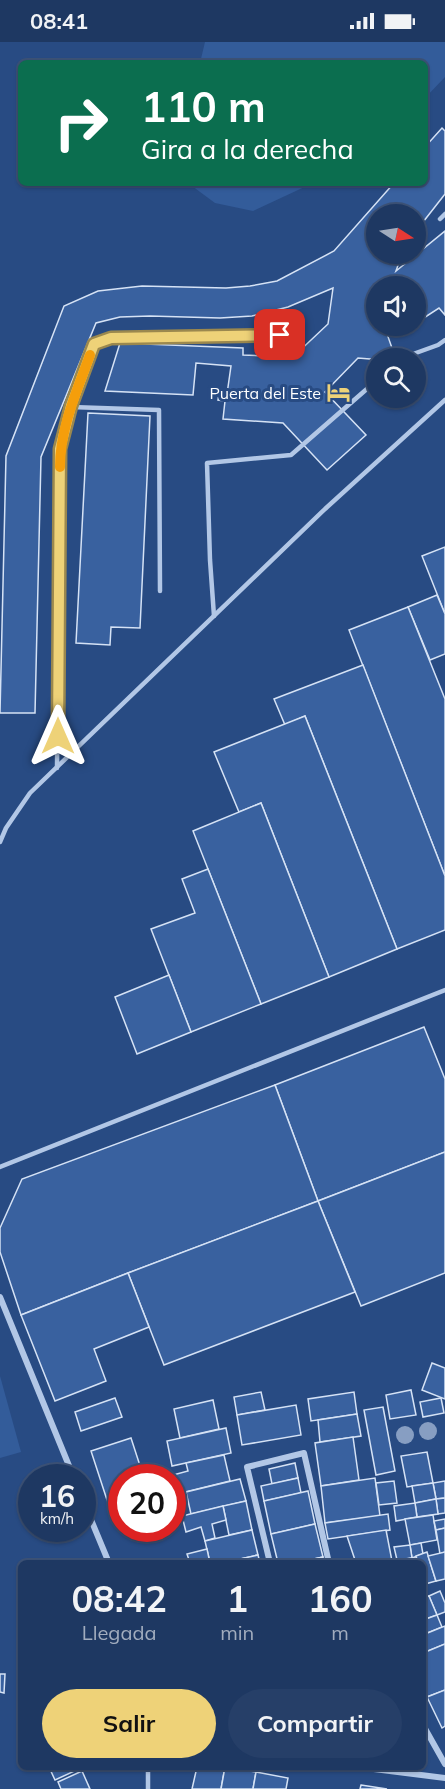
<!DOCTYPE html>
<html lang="es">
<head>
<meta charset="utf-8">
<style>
	body { margin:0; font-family:Mulish,sans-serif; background:#263f68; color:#f1f3f6; height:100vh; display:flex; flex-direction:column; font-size:22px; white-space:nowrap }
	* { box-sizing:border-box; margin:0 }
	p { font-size:20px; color:#a1acbe }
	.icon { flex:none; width:33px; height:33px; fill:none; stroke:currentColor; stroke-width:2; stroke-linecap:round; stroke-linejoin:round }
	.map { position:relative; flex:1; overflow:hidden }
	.details { position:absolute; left:18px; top:1518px; width:408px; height:210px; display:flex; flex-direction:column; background:#1e3862; border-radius:9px; box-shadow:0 2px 4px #0004,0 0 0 2px #3c5277 }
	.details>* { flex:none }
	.guide { position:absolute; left:18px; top:18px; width:410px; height:126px; border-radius:9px; box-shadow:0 2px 4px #0004,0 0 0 2px #3c5277; background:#0b6e4f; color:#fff; overflow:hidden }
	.needle { width:39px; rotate:102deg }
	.controls { position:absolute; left:366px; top:162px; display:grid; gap:12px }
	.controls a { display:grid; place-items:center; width:60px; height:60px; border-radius:50%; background:#1e3862; box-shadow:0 2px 4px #0004,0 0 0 2px #3c5277; font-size:30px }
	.speed { position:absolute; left:18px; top:1422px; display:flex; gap:12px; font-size:30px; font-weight:700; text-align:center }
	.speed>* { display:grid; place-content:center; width:78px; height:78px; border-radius:50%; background:#1e3862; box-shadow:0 2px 4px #0004,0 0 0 2px #3c5277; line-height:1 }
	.speed small { font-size:15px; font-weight:400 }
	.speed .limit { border:9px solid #d22; background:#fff; color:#111 }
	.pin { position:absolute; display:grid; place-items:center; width:51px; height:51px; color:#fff; margin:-26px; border-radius:12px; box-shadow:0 3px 9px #0006 }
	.me { position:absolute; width:66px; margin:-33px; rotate:0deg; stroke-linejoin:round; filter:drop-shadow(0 0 4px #0008) }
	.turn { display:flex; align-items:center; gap:21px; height:126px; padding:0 24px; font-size:27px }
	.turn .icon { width:78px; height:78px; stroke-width:2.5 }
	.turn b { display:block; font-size:42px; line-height:51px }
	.eta { display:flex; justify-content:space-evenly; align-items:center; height:102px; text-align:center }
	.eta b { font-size:36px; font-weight:700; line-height:42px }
	.primary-button { display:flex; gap:12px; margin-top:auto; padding:12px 24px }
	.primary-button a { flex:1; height:69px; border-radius:36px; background:#eed278; color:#111; font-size:24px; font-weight:700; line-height:69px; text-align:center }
	.primary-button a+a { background:#263f68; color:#f1f3f6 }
	.status { display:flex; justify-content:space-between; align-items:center; height:42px; padding:0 30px; background:#1e3862; direction:ltr }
	.status svg { height:16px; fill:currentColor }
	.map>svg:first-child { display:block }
	.green { fill:#335c9a }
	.building { fill:#39619f; stroke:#d5e2f5; stroke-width:1.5 }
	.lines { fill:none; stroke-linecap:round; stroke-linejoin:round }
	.service { stroke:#b2c7e6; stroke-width:4.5 }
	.minor { stroke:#b2c7e6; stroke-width:6 }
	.tree { fill:#879ec2 }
	.route-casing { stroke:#9b884e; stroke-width:15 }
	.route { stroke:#eed278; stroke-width:10 }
	.slow { stroke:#f59e0b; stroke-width:10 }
	.labels { text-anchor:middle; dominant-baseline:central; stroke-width:6; stroke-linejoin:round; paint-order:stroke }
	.poi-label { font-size:16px; fill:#fff; stroke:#284b83; text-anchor:end }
</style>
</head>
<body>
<div class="status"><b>08:41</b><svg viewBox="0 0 49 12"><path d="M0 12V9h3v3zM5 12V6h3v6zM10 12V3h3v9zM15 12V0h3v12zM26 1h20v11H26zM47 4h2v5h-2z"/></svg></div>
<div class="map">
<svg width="445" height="1747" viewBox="0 0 445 1747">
	<rect width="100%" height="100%" fill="#284b83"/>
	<g class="green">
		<polygon points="205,0 445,0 445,35 425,56 424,21 200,21"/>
		<polygon points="188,141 313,141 253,169 215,161"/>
		<polygon points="0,1334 21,1410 0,1416"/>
	</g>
	<g class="building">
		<polygon points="442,86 445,89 445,152 416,189 416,172 376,172 376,212 402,212 396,229 445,189 445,273 439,266 416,281 416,244 376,244 376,284 391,284 386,289 392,306 385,315 370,317 358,316 325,350 366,393 327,428 283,381 223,377 225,359 218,358 219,351 227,352 231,324 196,321 193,353 105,349 120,301 243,306 243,313 293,315 328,282 333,246 288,265 252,274 220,276 150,274 120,275 96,281 41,415 35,671 0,671 6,414 64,264 98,249 142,244 226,246 250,244 277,239 334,209 394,141 424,141 424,106"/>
		<polygon points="88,371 150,374 140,586 111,585 110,603 76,601"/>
		<polygon points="445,505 445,572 422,514"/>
		<polygon points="437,553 445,572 445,612 430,618 408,565"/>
		<polygon points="408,565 445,657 445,834 349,588"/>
		<polygon points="363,623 445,834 445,888 397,907 305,674 285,683 274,657"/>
		<polygon points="305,674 397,907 329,935 261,761 239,770 214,710"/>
		<polygon points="261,761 329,935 261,962 193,789"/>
		<polygon points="208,827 261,962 191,990 151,887 195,871 182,837"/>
		<polygon points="169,933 191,990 137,1012 115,955"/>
		<polygon points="424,985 445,1037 445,1110 318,1159 275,1043"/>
		<polygon points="275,1043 318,1159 128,1231 21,1273 0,1210 0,1186 22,1137"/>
		<polygon points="445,1110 445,1231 361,1264 318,1159"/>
		<polygon points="318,1159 355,1250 164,1323 128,1231"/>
		<polygon points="128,1231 149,1285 94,1307 106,1339 55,1359 21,1273"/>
		<polygon points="432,1321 445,1326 445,1357 422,1348"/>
		<polygon points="411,1348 416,1373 390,1377 386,1353"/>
		<polygon points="261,1350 265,1368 237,1373 234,1355"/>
		<polygon points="354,1350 357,1372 311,1379 308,1357"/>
		<polygon points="115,1356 122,1375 81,1389 75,1370"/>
		<polygon points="441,1356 444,1371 423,1375 420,1360"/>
		<polygon points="213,1358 219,1387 180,1396 174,1367"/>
		<polygon points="296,1363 301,1393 242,1403 237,1373"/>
		<polygon points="383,1365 395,1429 376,1433 364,1368"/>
		<polygon points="357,1372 361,1394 320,1400 318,1378"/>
		<polygon points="226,1386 231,1411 172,1424 167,1399"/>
		<polygon points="353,1395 359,1438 321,1444 315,1401"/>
		<polygon points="131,1396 144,1436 122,1436 122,1460 109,1464 91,1409"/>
		<polygon points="427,1410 433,1441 407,1445 401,1414"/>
		<polygon points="224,1413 230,1439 177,1452 173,1433 188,1429 186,1421"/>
		<polygon points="295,1421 298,1436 272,1442 269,1427"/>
		<polygon points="298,1436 301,1451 264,1459 261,1444"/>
		<polygon points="375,1436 380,1474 325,1481 321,1444"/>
		<polygon points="240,1437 246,1459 191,1472 186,1450"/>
		<polygon points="394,1439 397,1461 379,1463 376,1441"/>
		<polygon points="445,1439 445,1456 436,1457 433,1441"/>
		<polygon points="433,1441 436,1457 415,1461 412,1444"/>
		<polygon points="308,1449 315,1482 271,1492 264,1459"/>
		<polygon points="445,1456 445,1471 438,1472 436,1457"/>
		<polygon points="436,1457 438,1472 417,1475 415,1461"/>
		<polygon points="246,1459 252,1488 229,1493 223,1464"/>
		<polygon points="415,1461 417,1475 396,1479 394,1464"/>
		<polygon points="223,1464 226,1478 212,1482 215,1496 205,1499 201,1485 186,1490 182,1474"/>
		<polygon points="388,1472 390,1488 328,1497 325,1481"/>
		<polygon points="433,1473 437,1498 410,1503 405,1477"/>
		<polygon points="445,1477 445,1486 436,1488 434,1479"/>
		<polygon points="315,1482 323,1515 296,1521 278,1521 271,1492"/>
		<polygon points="445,1486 445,1510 440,1512 436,1488"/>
		<polygon points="252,1488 258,1513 222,1521 210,1521 205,1499"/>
		<polygon points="386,1488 392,1519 356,1521 347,1494"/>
		<polygon points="421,1501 423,1512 412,1516 410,1503"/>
		<polygon points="410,1503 412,1516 397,1518 394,1505"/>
		<polygon points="207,1507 210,1521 190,1521 187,1512"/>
		<polygon points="427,1510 436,1539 425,1542 423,1536 423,1521 418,1521 416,1514"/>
		<polygon points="445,1510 445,1537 436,1539 428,1514"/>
		<polygon points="258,1513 260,1521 222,1521"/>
		<polygon points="323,1515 324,1521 296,1521"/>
		<polygon points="412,1516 416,1516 418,1521 401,1521 400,1518"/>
		<polygon points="440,1549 445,1561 445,1570 437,1573 429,1554"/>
		<polygon points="429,1554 437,1573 423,1578 423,1556"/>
		<polygon points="437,1573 442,1585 425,1592 423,1578"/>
		<polygon points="445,1584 445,1602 423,1611 423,1588 425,1592"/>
		<polygon points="445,1602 445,1648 427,1655 423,1647 423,1611"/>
		<polygon points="0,1632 5,1632 4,1651 0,1650"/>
		<polygon points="445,1648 445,1684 442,1686 427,1655"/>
		<polygon points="49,1725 78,1725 79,1727 55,1738"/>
		<polygon points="197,1725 225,1725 221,1747 192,1747"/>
		<polygon points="225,1725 256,1730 253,1747 221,1747"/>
		<polygon points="82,1729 90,1747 61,1747 58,1740"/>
		<polygon points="256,1730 288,1736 286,1747 253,1747"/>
		<polygon points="361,1743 387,1747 360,1747"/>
	</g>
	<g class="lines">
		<g class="service">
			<polyline points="440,177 445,172"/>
			<polyline points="402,316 438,303 445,298"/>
			<polyline points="71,365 159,368 160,549"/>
			<polyline points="214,574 210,518 207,421 291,413 376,339"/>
			<polyline points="57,726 60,407 71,365 94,302 111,296 281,293"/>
			<polyline points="0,800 6,786 30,751 325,467 445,358"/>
			<polyline points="0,1125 445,948"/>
			<polyline points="148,1725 148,1747"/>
		</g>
		<g class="minor">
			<polyline points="0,1255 74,1436"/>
			<polyline points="82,1456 109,1521"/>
			<polyline points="270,1521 247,1425 304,1411 329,1521"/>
			<polyline points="423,1683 445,1722"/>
			<polyline points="358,1725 445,1736"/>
		</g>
	</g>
	<g class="tree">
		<circle cx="428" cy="1389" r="9"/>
		<circle cx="405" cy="1393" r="9"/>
	</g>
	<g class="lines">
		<defs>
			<polyline id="route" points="58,694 60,407 71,364 94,302 111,296 280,293"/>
		</defs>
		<use href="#route" class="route-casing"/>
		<use href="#route" class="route"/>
		<path class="slow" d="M60 425C60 386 77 349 90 313"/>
	</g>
	<defs>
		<symbol id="hotel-bare" viewBox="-9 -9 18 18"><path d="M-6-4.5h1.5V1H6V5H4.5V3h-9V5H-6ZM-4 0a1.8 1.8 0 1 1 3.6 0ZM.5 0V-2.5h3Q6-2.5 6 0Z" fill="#eed278" stroke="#284b83" stroke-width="2.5" paint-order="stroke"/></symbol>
	</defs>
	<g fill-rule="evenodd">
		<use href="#hotel-bare" x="322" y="334" width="33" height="33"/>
	</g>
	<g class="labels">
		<g class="poi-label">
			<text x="321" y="351">Puerta del Este</text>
		</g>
	</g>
</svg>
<div class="controls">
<a><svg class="needle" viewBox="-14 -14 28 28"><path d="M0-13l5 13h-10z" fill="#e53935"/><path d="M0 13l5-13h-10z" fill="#a1acbe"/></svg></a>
<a><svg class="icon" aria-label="sound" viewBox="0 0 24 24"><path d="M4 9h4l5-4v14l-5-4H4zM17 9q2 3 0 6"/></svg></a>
<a><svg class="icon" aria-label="search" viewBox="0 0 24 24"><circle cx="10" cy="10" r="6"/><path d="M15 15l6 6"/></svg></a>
</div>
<div class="speed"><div>16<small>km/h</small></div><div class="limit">20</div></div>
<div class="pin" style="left:280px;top:293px;background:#d93025"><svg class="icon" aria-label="arrive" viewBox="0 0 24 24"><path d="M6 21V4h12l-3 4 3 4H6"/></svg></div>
<svg class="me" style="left:58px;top:694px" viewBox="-20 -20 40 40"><path d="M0-17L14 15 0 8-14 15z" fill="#eed278" stroke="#fff" stroke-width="4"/></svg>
<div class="guide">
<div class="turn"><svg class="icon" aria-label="right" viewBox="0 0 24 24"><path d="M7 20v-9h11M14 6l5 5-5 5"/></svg><div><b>110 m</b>Gira a la derecha</div></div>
</div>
<section class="details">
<div class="eta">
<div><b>08:42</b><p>Llegada</p></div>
<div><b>1</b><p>min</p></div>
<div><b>160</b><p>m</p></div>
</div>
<div class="primary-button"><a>Salir</a><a>Compartir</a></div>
</section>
</div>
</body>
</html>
